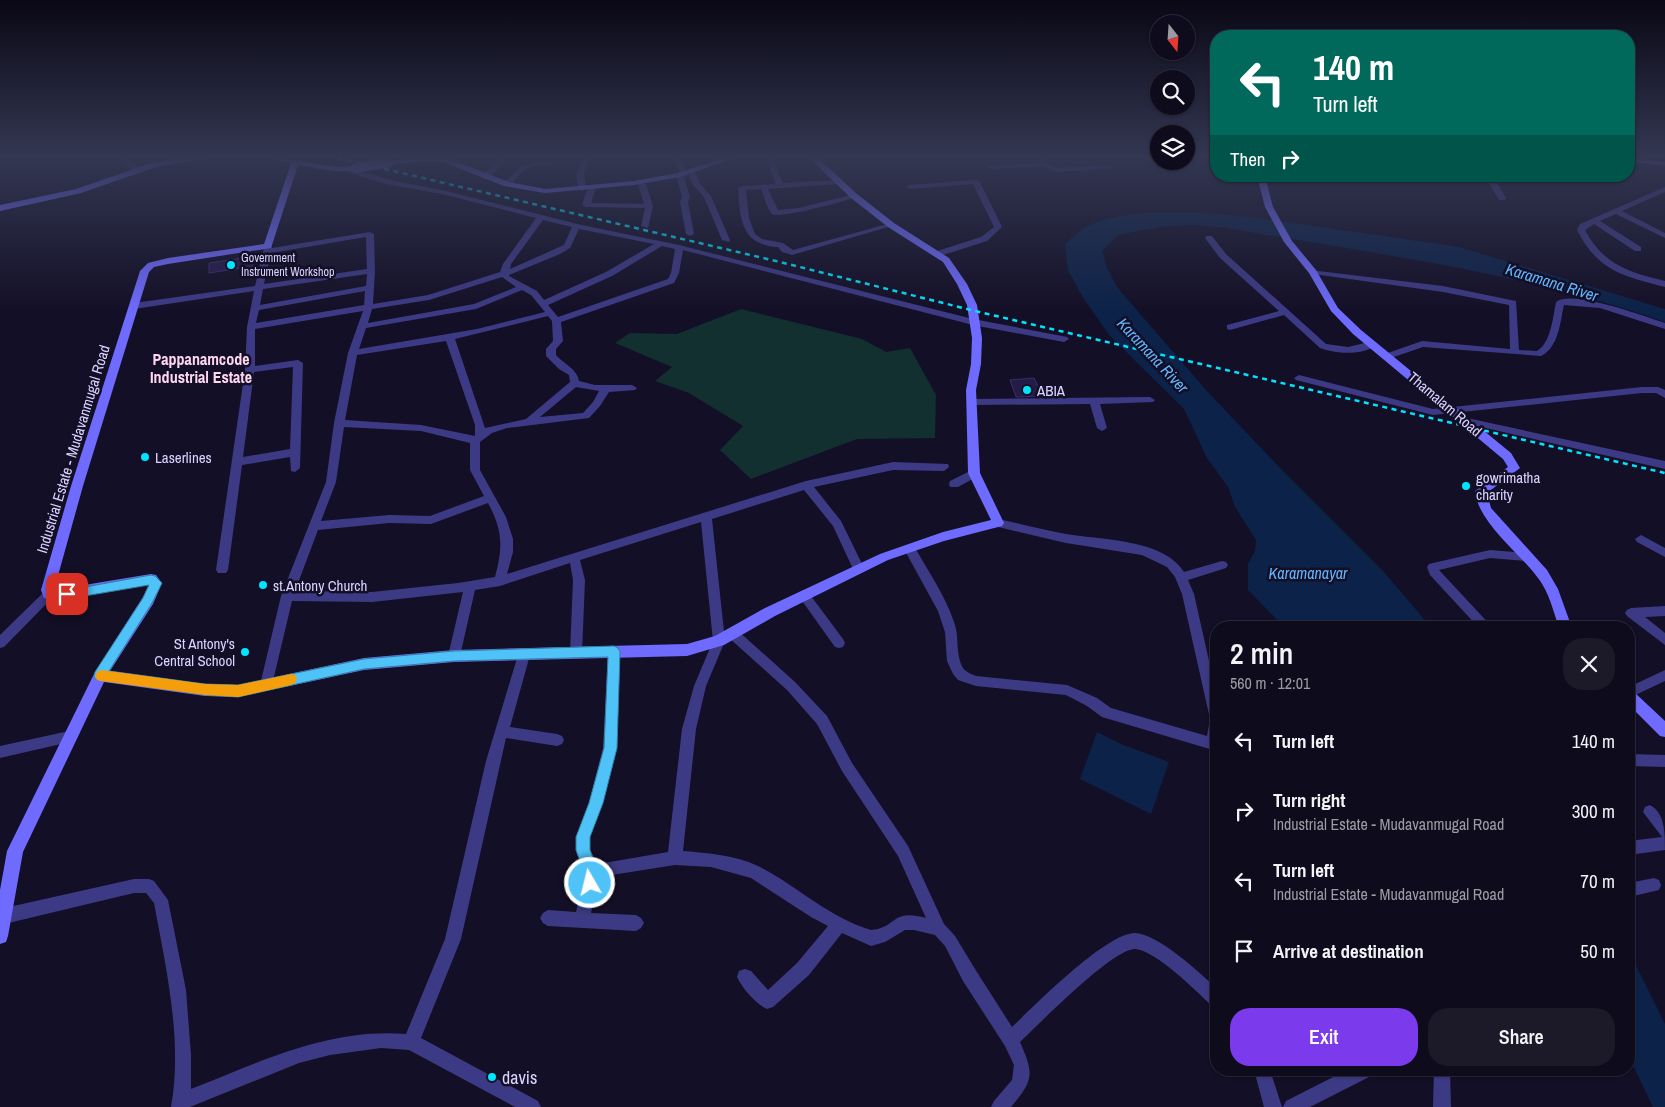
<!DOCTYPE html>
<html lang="en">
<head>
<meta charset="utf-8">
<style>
	body { margin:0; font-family:"Archivo Narrow",sans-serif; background:#1c1929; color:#f1f3f6; height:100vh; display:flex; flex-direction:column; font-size:19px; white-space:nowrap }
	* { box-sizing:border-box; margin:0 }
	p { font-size:16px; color:#9b9ba3 }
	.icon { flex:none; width:28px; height:28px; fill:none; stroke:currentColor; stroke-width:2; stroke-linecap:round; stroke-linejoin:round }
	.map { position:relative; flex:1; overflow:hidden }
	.panel { position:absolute; left:1210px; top:621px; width:425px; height:455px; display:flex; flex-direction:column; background:#0e0b1c; border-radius:20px; box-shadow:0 1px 4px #0004,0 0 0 1px #2e2b3b }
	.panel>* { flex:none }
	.hud { position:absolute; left:1210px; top:30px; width:425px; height:152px; border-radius:20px; box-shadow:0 1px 4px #0004,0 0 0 1px #2e2b3b; background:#00695c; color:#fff; overflow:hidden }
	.needle { width:32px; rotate:163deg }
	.tools { position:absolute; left:1150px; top:15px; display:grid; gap:10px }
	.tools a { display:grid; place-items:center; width:45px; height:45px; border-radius:50%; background:#0e0b1c; box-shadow:0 1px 4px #0004,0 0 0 1px #2e2b3b; font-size:25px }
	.pin { position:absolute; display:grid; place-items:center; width:42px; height:42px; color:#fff; margin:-21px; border-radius:10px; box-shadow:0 2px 8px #0006 }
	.me { position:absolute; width:55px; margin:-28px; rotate:352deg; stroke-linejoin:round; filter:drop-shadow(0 0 4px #0008) }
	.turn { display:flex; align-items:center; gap:18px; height:105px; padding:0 20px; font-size:22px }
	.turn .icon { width:65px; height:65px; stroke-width:2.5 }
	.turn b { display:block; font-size:35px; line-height:42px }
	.then { display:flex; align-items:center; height:48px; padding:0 20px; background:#0003; gap:10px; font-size:19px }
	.round { display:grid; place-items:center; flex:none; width:52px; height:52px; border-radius:20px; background:#1c1929 }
	.summary { display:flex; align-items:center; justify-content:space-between; height:85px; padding:0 20px }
	h1 { font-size:30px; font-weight:600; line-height:38px }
	.button { display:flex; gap:10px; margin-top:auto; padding:10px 20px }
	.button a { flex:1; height:58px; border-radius:20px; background:#7c3aed; color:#fff; font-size:20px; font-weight:600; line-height:58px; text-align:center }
	.button a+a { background:#1c1929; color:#f1f3f6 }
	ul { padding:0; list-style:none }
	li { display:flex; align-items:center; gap:15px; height:70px; padding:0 20px }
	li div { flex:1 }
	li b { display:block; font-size:19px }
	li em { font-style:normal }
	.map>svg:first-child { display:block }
	.green { fill:#12302f }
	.water { fill:#0c2248 }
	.building { fill:#241b47; stroke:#3b2d73 }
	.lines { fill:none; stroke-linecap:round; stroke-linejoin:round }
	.street { fill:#3d3a85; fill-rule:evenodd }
	.secondary { fill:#6f6bff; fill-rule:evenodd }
	.primary { fill:#c25bff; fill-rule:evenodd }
	.rail { stroke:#00e5ff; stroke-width:2.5; stroke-dasharray:5 4.5; stroke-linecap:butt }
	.secondary-bridge { stroke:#6f6bff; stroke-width:9 }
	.route { fill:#4fc3f7; stroke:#337fa1 }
	.slow { fill:#f59e0b }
	.poi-dot { fill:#00e5ff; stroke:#130f26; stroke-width:2 }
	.labels { text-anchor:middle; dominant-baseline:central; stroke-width:5; stroke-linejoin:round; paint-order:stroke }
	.far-poi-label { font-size:12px; fill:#d9d4ff; stroke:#130f26; text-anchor:start }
	.poi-label { font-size:15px; fill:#d9d4ff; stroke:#130f26; text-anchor:start }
	.street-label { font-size:15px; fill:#d9d4ff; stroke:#130f26 }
	.water-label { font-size:16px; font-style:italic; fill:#62b6ff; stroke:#130f26 }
	.neighbourhood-label { font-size:16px; font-weight:bold; fill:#ffd6f0; stroke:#130f26 }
	.near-poi-label { font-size:18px; fill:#d9d4ff; stroke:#130f26; text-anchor:start }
</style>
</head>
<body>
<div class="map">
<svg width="1665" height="1107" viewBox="0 0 1665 1107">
	<rect width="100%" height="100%" fill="#130f26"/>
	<polygon class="green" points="741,309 862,339 886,352 910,348 936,395 935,438 857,439 751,479 720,450 743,426 689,393 655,381 672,367 615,343 630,333 677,334"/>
	<g class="water">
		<path d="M1142 213H1203L1260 218 1459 247 1665 309V322C1523 272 1375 254 1227 228L1194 225 1165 226 1118 235 1102 251 1107 268 1117 287 1206 390 1284 472 1383 571 1431 627H1284L1248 590V564L1255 551 1256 540 1235 507 1228 487 1207 458 1184 409 1109 335 1082 296 1068 270 1065 245C1090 218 1108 218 1142 213Z"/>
		<polygon points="1097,732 1121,744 1169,762 1151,814 1080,779"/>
		<polygon points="1629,951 1665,1024 1665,1107 1653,1107 1629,1057"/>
	</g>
	<g class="building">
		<polygon points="255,256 253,266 209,273 209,263"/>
		<polygon points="1034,378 1043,396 1016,397 1010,380"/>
	</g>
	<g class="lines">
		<g class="street">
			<polygon points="128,158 141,169 141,173 135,173 121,159"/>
			<polygon points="366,158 379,158 394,163 390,165"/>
			<polygon points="500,158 507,158 489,179 483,179 483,175"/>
			<polygon points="582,158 589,158 584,175 586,189 582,191 578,189 576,175"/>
			<polygon points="674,158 681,158 688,175 684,177 690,197 688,202 694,234 690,236 686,234 680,202 682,197 676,175 680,173"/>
			<path d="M765 158H772L783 183 838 180 842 182 838 184 768 189 778 210 799 208 854 194 858 196C850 201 777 219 772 214 767 209 764 196 761 189L746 190 749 218 755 234 762 239 783 243 793 250 891 223 895 225 792 255 782 252 778 247C741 245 740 219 738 188L742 186 776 184Z"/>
			<polygon points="1036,158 1043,158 1052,166 1056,168 1110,165 1114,167 1110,169 1056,172 1044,167 990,169 986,167 990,165 1040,163"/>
			<path d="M541 161 553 164C548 167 543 165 536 166 525 167 517 177 510 186L503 184 522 165Z"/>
			<path d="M342 166 390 180 442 190 577 224 679 245 973 319 1067 337 1069 339 1064 342 973 325 683 250 679 273 674 283 561 322 563 341 556 349V355C564 364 577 369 579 381L595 385H632L637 388 635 390 609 392 600 406 589 418 507 428 492 433 480 442V470L506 517 513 539V552L507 574 806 481 893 462 948 464 949 467 944 471 893 470 814 487 841 521 864 568 862 571H854L833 526 804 490 712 519 725 641 706 686 696 729 683 851C708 853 735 855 758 866 796 885 829 918 871 930 897 928 891 908 926 918L898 856 842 771 817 724 787 690 728 637 726 633 728 629 732 628 736 629 795 682 827 716 852 763 908 846 944 924 955 936 975 969 1012 1027C1034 1006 1106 933 1135 933 1158 934 1199 972 1216 988V1006L1210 1004C1194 989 1157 952 1136 949 1115 946 1038 1025 1020 1042 1034 1074 1034 1080 1011 1107H991L994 1101 1012 1080 1014 1065 1005 1046 963 981 945 946 935 935 914 930H905L885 942 871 946 842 933 809 975 773 1007 767 1009C756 1004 742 988 737 977L739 971 745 969 751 971 768 990 797 963 828 926 811 917 751 878 711 867 675 865 599 877 591 913 636 915 641 918 644 923 641 928 636 931 548 926 543 923 540 918 543 913 548 910 576 912 585 871 582 867 576 850V837L589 803 603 748 608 652 610 648 614 647 618 648 620 652 617 748 603 803 590 837V850L597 862 604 863 668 852 682 729 694 686 713 641 701 522 580 560 585 580 582 653 580 657 576 658 572 657 570 653 573 580 570 563 500 586 475 590 460 656 458 660 454 661 450 660 448 656 463 592 372 602 292 601 272 685 270 689 266 690 262 689 260 685 281 596 326 482 334 423 348 353 363 311 255 329V366L298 360 303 363 300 468 295 472 291 471 290 457 242 465 228 570 226 573H218L216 570 245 370 247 327 254 291 134 309 130 306 134 303 255 286 265 244H271L272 248 370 232 374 234 375 271 373 304 428 295 500 272 503 264 536 218 442 194 386 184 342 170ZM543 220 572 227 564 245 510 269 511 264ZM579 229 654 244 606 272 544 300 537 291 509 276V275L560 254 570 248ZM366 237 367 269 264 284 271 253ZM662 246 675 249 671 273 668 279 558 317 548 305 612 276ZM367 274 366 286 260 305 263 289ZM502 277 516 287 474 304 368 323 372 309 429 300ZM522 290 531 295 545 312 477 329 359 349 366 328 476 309ZM365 291 364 305 256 323 259 310ZM548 316 552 321 553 341 546 349V356L559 369 569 375 570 382 526 419 485 428 455 339ZM446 341 475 425V436L421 425 345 420 357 355ZM293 367 290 449 243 457 254 372ZM576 387 599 391 593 402 583 413 540 417ZM344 427 421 431 470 443V470L484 496 430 516 389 515 321 521 336 482ZM488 503C503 531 503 547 495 577L458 583 372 592 295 591 318 530 389 523 431 524Z"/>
			<polygon points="689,171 695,171 700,184 711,196 730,240 729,242 722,240 704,197 693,185 688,173"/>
			<polygon points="1485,176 1493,176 1506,198 1505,200 1499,200"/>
			<polygon points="976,180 980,182 1002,227 987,241 940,256 934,256 934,252 981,237 994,227 973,184 910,189 906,187 910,185"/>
			<polygon points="639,182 646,184 653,206 648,228 641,226 645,208 586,207 582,205 588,187 592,185 596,187 591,203 644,204 638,184"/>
			<path d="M1665 187V192L1622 211 1665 233V238L1616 214 1600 221 1641 247V251H1635L1594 224 1585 230C1604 265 1628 272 1665 281V287C1623 276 1598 271 1577 230L1580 224Z"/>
			<path d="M1206 236H1212L1226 254 1326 344 1348 347 1373 341 1378 344C1364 356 1336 354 1320 348L1284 315 1230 330 1227 329V325L1279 311 1220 258 1205 238Z"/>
			<path d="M1310 270 1443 286 1516 301 1519 350 1537 351C1551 343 1553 317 1556 302 1573 289 1645 317 1665 323V329L1600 308 1564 305C1560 322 1559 347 1541 356L1423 347 1388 359 1383 356 1385 354 1422 341 1510 349 1509 305 1443 292 1313 274 1309 272Z"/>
			<polygon points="1299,375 1433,409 1642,387 1658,387 1665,390 1665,398 1656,393 1642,393 1433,415 1296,380 1294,378"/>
			<polygon points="1150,397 1155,400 1153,402 1100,404 1107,428 1102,431 1097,428 1090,404 972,405 967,402 972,399"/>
			<polygon points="1467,418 1665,461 1665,469 1464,423 1462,421 1464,419"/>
			<polygon points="974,469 978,470 979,473 978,476 958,487 950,487 949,484 950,481"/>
			<path d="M998 519C1021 524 1043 530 1066 534 1101 540 1164 539 1184 572L1222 561 1226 562 1228 565 1226 568 1188 580 1194 594 1216 692V749L1213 750 1102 717 1087 706 1066 695 976 686 958 680 953 674 947 661 945 632 938 611 904 549 906 546H914C928 571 945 595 954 622 959 635 956 648 960 661 962 670 968 673 976 676L1067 685 1097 698 1111 708 1207 736 1210 719 1182 594 1175 577 1167 567 1142 555 1066 543 994 526 993 523Z"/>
			<polygon points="1641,535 1665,548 1665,557 1637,542 1635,539"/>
			<polygon points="1490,550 1527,553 1531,554 1533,557 1531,560 1527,561 1490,558 1439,570 1493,628 1479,628 1430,575 1427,567 1429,564 1433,563"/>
			<polygon points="49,589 53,591 55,594 53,597 4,647 0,648 0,635 45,591"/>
			<polygon points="804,590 808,592 843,639 845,643 843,647 839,648 835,647 800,598 798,595 800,592"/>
			<polygon points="1665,606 1665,616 1645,617 1665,633 1665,645 1627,616 1625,613 1627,610 1631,608"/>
			<path d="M524 650 528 651 530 655 510 727 557 734 562 736 564 740 562 744 557 746 506 738 461 939 421 1038 538 1101 541 1107H515L409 1050 381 1048 330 1055 299 1063 190 1107H171C183 1041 166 968 154 903L146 893H134L0 925V909L134 879H149L154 881 168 900 186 990 191 1055V1089C262 1061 329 1028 406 1034L445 939 486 761 518 655 520 651Z"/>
			<polygon points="1665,670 1665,681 1629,698 1629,687"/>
			<polygon points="69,731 74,733 76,737 74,741 0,758 0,746"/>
			<polygon points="1629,754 1665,755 1665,767 1629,766"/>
			<path d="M1650 805C1665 813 1665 833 1665 850L1629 855V841L1662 837 1643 812 1645 807Z"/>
			<polygon points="1654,878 1659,880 1661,885 1659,890 1629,897 1629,883"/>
			<polygon points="1254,1070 1270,1070 1282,1107 1264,1107"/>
			<polygon points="1347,1070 1373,1070 1371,1076 1310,1107 1283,1107 1286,1101"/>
			<polygon points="1434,1070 1450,1070 1451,1107 1433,1107"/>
		</g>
		<g class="secondary">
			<polygon points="179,158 209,158 156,167 81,193 0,211 0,205 76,189 151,163"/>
			<path d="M268 158C293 158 316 165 340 167 347 167 353 164 359 168 347 176 313 167 298 165L271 248 168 264 154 267 149 272 83 486 54 590 151 574 156 575 162 583 153 604 110 671 205 684 238 685 364 658 454 650 687 644 715 636 765 608 880 554 943 532 991 520 968 473 966 390 971 364 972 338 967 305 957 284 943 262 888 227 851 198 809 158H818L857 194 894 223 949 258 967 284 977 305 982 338 981 364 976 390 980 473 1004 523 1002 526 944 541 888 560 775 616 724 645 687 656 454 662 364 670 238 697 205 696 104 682 23 852 8 936 6 942 0 944V890L7 851 95 672 143 597 149 584 55 600 44 598 41 590 71 486 140 271 148 263 168 258 264 244 291 163Z"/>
			<polygon points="410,158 447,158 509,182 545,189 634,181 678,173 722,158 735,158 680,177 634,185 545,193 504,186 443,162 426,161 389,165 385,163 389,161"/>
			<path d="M1257 176H1265L1273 207 1292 241 1316 270 1338 308 1361 330 1511 453 1520 468 1487 493 1491 508 1547 570 1558 589 1572 628H1559C1553 610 1549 592 1538 578 1519 552 1478 523 1475 491L1508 467 1503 459 1353 334 1331 311 1309 273 1284 242 1265 207Z"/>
			<polygon points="1629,690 1634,692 1665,721 1665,737 1660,736 1629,705"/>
		</g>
		<polygon class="primary" points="1629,158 1665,162 1665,166 1629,161"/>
		<polyline class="rail" points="338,158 776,261 975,311 1665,473"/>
		<polyline class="secondary-bridge" points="355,168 389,163"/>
	</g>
	<linearGradient id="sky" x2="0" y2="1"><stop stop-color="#0a0815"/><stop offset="0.5" stop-color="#333752"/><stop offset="1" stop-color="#333752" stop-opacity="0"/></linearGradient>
	<rect width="1665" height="313" fill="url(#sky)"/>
	<polygon class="route" points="151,575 155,576 162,583 152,603 109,671 205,684 238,685 364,659 454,651 614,646 618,648 620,652 617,748 603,803 590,837 590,850 593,858 601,869 595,888 590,890 584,888 582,883 585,871 582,867 576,850 576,837 589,803 604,748 608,657 454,661 364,669 238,697 205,695 95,679 94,676 95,672 143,598 149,585 67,599 63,597 61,594 63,591"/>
	<polygon class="slow" points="101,670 205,684 238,685 291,674 295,675 297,679 295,683 291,685 238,697 205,695 101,681 97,680 95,676 97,672"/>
	<g class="poi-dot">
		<circle cx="231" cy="265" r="5"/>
		<circle cx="1027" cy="390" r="5"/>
		<circle cx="145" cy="457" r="5"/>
		<circle cx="1466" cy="486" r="5"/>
		<circle cx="263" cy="585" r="5"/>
		<circle cx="245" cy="652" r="5"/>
		<circle cx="492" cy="1077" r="5"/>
	</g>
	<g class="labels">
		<g class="far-poi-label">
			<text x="241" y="258">Government<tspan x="241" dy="14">Instrument Workshop</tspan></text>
		</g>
		<g class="poi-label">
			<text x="1037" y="390">ABIA</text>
			<text x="155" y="457">Laserlines</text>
			<text x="1476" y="477">gowrimatha<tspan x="1476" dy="17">charity</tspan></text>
			<text x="273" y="585">st.Antony Church</text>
			<text x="235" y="643" text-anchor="end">St Antony's<tspan x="235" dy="17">Central School</tspan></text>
		</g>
		<g class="street-label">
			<text transform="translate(1445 404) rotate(40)">Thamalam Road</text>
			<text transform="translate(73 449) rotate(-73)">Industrial Estate - Mudavanmugal Road</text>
		</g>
		<g class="water-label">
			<text transform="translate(1552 282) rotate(17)">Karamana River</text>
			<text transform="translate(1153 355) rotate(47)">Karamana River</text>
			<text x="1308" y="573">Karamanayar</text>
		</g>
		<g class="neighbourhood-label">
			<text x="201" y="359">Pappanamcode<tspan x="201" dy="18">Industrial Estate</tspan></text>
		</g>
		<g class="near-poi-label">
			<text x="502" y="1077">davis</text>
		</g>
	</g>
</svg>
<div class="tools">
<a><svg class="needle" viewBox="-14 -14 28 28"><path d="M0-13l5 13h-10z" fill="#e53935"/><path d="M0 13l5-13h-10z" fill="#9b9ba3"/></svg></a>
<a><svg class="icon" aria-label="search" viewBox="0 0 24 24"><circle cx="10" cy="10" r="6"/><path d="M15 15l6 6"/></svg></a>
<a><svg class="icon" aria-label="layers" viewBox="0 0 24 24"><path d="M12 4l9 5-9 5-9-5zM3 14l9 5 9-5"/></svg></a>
</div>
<div class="pin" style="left:67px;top:594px;background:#d93025"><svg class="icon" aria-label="arrive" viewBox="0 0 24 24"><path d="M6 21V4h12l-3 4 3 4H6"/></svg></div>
<svg class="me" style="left:590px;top:883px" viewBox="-20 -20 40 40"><circle r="17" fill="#4fc3f7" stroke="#fff" stroke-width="3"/><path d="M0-11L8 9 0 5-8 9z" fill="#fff"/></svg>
<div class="hud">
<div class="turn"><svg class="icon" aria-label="left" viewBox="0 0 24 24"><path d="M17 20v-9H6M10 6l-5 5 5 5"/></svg><div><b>140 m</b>Turn left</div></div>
<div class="then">Then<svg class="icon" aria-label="right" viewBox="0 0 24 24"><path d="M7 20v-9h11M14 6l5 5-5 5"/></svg></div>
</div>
<section class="panel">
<div class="summary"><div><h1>2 min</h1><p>560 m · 12:01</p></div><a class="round"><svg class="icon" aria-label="close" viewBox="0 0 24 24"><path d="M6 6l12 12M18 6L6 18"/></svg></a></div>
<ul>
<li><svg class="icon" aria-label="left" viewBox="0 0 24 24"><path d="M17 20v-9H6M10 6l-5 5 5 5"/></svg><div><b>Turn left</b></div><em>140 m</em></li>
<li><svg class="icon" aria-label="right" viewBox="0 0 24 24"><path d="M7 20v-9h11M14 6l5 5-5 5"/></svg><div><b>Turn right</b><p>Industrial Estate - Mudavanmugal Road</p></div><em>300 m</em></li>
<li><svg class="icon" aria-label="left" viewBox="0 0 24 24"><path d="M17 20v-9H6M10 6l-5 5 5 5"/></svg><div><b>Turn left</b><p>Industrial Estate - Mudavanmugal Road</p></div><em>70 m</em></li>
<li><svg class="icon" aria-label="arrive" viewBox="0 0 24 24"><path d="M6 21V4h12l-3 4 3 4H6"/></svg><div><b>Arrive at destination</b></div><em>50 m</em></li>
</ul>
<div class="button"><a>Exit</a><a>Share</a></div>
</section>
</div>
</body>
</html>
